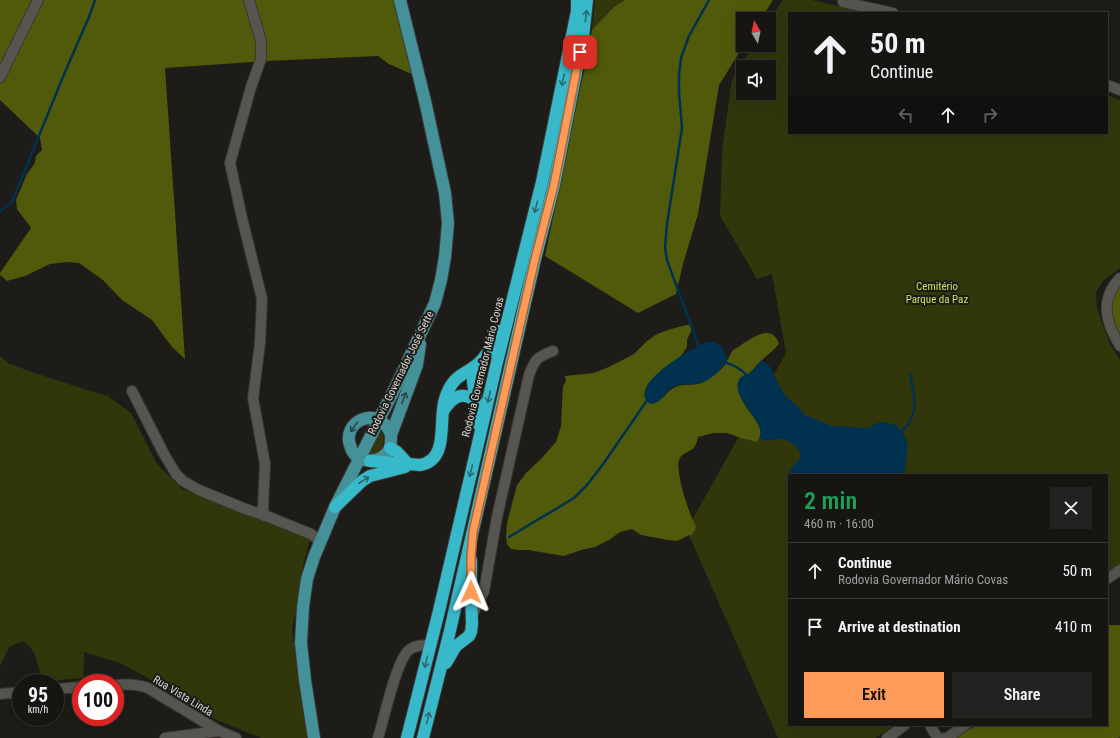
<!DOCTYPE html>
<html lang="en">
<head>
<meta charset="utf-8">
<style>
	body { margin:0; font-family:"Roboto Condensed",sans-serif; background:#232220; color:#f1f3f6; height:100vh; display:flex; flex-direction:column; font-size:15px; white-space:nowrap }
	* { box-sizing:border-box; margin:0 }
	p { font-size:13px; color:#9e9f9f }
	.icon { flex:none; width:22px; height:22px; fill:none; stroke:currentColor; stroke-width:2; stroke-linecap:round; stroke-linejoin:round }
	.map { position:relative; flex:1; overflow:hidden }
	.panel { position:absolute; left:788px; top:474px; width:320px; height:252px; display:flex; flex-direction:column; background:#161512; border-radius:0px; box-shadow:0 4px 16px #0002,0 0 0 1px #353432 }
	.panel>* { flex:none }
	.hud { position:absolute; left:788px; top:12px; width:320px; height:122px; border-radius:0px; box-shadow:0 4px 16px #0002,0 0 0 1px #353432; background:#161512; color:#f1f3f6; overflow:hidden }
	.needle { width:26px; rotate:351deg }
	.buttons { position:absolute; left:736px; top:12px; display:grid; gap:8px }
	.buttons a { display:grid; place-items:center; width:40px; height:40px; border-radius:0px; background:#161512; box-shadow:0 4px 16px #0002,0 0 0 1px #353432; font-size:20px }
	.speed { position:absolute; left:12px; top:674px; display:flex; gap:8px; font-size:20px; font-weight:700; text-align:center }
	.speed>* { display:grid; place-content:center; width:52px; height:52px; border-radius:50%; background:#161512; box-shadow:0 4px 16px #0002,0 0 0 1px #353432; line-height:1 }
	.speed small { font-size:10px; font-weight:400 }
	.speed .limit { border:6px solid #d22; background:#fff; color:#111 }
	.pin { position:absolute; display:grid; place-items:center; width:34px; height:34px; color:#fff; margin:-17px; border-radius:8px; box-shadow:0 2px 6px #0006 }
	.me { position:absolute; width:44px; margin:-22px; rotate:1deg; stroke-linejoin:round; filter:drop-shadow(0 0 3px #0008) }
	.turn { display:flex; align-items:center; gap:14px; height:84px; padding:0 16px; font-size:18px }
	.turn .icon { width:52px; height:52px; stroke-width:2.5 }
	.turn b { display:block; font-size:28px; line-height:34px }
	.lanes { display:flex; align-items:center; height:38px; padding:0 16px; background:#0003; justify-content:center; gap:20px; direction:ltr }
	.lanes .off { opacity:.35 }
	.round { display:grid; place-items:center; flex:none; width:42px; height:42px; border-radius:0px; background:#232220 }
	.summary { display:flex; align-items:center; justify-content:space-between; height:68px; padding:0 16px }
	h1 { font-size:24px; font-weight:600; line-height:30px; color:#1e9e55 }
	.cta { display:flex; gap:8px; margin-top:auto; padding:8px 16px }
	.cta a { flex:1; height:46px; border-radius:0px; background:#fe9b58; color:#111; font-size:16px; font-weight:600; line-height:46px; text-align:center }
	.cta a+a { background:#232220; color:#f1f3f6 }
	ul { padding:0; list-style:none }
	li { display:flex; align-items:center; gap:12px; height:56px; padding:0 16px; border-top:1px solid #353432 }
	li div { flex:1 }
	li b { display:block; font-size:15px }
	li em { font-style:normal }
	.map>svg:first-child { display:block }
	.green { fill:#31360b; fill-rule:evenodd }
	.forest { fill:#515a0b }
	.water { fill:#003250 }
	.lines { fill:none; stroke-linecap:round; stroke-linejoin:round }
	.stream { stroke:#003250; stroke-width:2.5 }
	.minor-casing { stroke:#3a3836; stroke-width:12 }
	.major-casing { stroke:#3a3836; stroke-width:14 }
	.highway-casing { stroke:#3a3836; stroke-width:14 }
	.minor { stroke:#575550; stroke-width:10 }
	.major { stroke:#449199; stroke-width:12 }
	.highway { stroke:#38b9c9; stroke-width:12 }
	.oneway { stroke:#2a6a70 }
	.oneway2 { stroke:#2b4545 }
	.route-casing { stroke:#a56539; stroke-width:10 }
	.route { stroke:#fe9b58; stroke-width:7 }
	.labels { text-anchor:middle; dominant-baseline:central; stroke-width:4; stroke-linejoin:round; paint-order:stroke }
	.park-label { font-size:11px; fill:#cee064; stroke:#1d1c18 }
	.street-label { font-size:11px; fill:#d8d7d4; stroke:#1d1c18 }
</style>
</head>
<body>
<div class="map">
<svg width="1120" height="738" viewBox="0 0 1120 738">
	<rect width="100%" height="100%" fill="#1d1c18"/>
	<g class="green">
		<polygon points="595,0 625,0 615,6 592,30"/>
		<path d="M783 0H812L868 13H789V133H1107V95L1120 100V268L1103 281 1096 293 1097 309 1110 344 1120 360V564L1107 574V475H789V725H894L876 738H778L689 535H690L696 526 692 520 786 353 772 274 757 279 720 216 722 150 732 79 754 45H769V21ZM743 67H769V93H743Z"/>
		<path d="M0 356 8 363 29 371 93 392 108 396 131 413 157 464 182 489 308 533 311 536 303 565 298 601 292 629 307 738H261L201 713 167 689 126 666 117 662 84 652V660L83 678 51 681 42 678C36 663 38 651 23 641L9 647 0 666Z"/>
		<path d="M380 430C386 438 384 442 381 451L368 457Z"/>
	</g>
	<g class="forest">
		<polygon points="0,0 396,0 416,76 389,64 378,56 267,61 165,68 185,359 172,347 152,320 122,300 103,280 79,263 67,262 50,264 25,276 7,281 0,275 0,273 31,228 17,209 16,200 27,174 35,163 36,156 42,150 40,138 0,100"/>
		<polygon points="625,0 773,0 761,19 743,19 743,45 744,45 719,85 698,214 683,264 676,294 638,313 545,256 579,93 584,72 592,30 615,6"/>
		<polygon points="1120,284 1120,339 1109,310 1111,290"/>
		<path d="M691 324 692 329 687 340V347L681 356 655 376 648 384 645 391 664 397C679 376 692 392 710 378 714 375 721 370 724 366 728 361 729 355 733 350 736 348 739 347 741 345 753 337 772 323 779 344 773 351 766 356 759 363 756 365 754 369 751 372 747 375 741 375 739 381 733 402 765 422 760 436 759 438 758 440 757 442L741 438 727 433H714L698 437C697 442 695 448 691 450 686 453 681 454 679 460 675 471 689 515 696 526L695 530 690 537V535H689L677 541 668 540 641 535 632 529 620 532 609 540 595 547 581 550 564 556 528 550H518L511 549 507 544 506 536 507 523 517 485 526 473 541 459 556 442 561 426 563 386 566 381 565 376 594 373 611 366 634 354 647 341 657 334 671 329Z"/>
		<polygon points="1107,625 1120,625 1120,737 1117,738 952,738 957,733 980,725 1107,725"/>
	</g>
	<g class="water">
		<path d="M707 342H714L722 346 727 360C722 370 708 383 696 384 689 385 681 383 674 386 667 390 665 397 659 401 656 403 653 404 650 404 646 401 643 397 645 391 650 373 690 349 707 342Z"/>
		<path d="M762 360 766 363 772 369 773 374 784 394 799 408 805 415 832 426 868 428 877 423 886 422 895 425 900 429 905 437 908 445 905 469 903 475H789V499L788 497C785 480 786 472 799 460 800 457 801 455 800 453 798 445 785 438 777 439 770 440 766 442 759 438 769 422 727 398 740 378 743 375 748 374 751 372 755 368 758 364 762 360Z"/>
	</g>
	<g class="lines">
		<g class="stream">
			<polyline points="0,211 12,202 65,72 89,17 95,0"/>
			<polyline points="699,347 667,260 665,247 667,224 682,128 679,92 679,75 681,58 689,36 709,0"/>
			<path d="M722 362C730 363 742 369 747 376"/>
			<path d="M899 434C910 424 917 412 914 397 913 390 911 383 911 375"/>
			<polyline points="509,537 574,498 587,485 601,467 648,399"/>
		</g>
		<defs>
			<g id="minor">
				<polyline points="249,0 261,41 261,59 251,87 230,163 242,218 262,299 260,343 253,398 265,464 263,506 264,516"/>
				<polyline points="843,2 893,13"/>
				<polyline points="0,77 38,0"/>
				<polyline points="1107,85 1120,90"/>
				<path d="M1120 278C1099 300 1106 323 1120 346"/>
				<polyline points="132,391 164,454 176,474 183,481 199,490 243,508 269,517 311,534 320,541"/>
				<polyline points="1107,579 1120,570"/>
				<path d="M472 616 484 591 497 517 529 375C535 359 537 357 553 351"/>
				<path d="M115 685C127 684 137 684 148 688L219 731 236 738"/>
				<polyline points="55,689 81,687"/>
				<polyline points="0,694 21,692"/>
				<polyline points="930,725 935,734 939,738"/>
				<polyline points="165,738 219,731"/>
				<path d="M378 738C384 719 396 661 409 650 415 645 423 645 430 645"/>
				<polyline points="887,738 905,725"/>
				<polyline points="945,738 947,738 965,725"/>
			</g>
			<g id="major">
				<path d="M391 435C380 403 339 421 351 448 352 452 356 457 361 459 372 463 385 459 390 448 391 444 391 439 391 435L417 365 420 344"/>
				<polyline points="314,738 305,680 301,643 303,607 307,579 314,557 335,507 398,382 435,303 441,280 445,257 448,223 445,193 425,101 400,0"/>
			</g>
			<g id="highway">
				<polyline points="473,369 473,382 479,425"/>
				<path d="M443 411C452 398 460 390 476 401"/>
				<polyline points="390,448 397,452 408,464"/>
				<path d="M370 461 420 465C450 460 438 419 445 399 448 389 454 379 463 374 468 371 473 368 478 364 488 355 494 342 500 331"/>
				<polyline points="335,507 362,481 370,476 405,467"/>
				<polyline points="446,663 456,646 469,636 471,632 472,624 471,592 471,560"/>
				<polyline points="407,738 439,611 497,362 542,182 577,11 577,0"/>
				<polyline points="423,738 449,635 535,259 554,185 583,37 587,0"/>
			</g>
		</defs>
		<use href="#minor" class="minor-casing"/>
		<use href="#major" class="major-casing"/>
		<use href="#highway" class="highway-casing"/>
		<use href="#minor" class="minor"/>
		<use href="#major" class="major"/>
		<use href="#highway" class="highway"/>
	</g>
	<defs><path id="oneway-shaft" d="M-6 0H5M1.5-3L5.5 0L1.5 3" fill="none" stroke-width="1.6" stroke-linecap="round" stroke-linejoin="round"/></defs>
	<g class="oneway">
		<use href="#oneway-shaft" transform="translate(586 16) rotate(-83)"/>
		<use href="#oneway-shaft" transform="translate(563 80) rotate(102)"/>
		<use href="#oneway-shaft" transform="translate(536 207) rotate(104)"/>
		<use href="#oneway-shaft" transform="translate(489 397) rotate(103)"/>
		<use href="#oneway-shaft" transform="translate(471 471) rotate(103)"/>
		<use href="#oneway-shaft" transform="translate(364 480) rotate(-33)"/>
		<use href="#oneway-shaft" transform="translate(426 662) rotate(104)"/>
		<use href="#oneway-shaft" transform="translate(428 718) rotate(-76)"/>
	</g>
	<g class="oneway2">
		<use href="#oneway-shaft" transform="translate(404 398) rotate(-69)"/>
		<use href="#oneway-shaft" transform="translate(354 427) rotate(126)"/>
	</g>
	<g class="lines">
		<defs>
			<polyline id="route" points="471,592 471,558 473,532 535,259 554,185 580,52"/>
		</defs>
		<use href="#route" class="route-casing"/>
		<use href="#route" class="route"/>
	</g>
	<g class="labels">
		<g class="park-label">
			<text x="937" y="286">Cemitério<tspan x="937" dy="13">Parque da Paz</tspan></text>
		</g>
		<g class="street-label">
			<text transform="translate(483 367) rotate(-76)">Rodovia Governador Mário Covas</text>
			<text transform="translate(401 373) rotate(-64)">Rodovia Governador José Sette</text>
			<text transform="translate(183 696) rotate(31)">Rua Vista Linda</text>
		</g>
	</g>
</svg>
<div class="buttons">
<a><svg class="needle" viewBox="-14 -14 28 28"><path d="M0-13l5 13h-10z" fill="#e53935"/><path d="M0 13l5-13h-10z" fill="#9e9f9f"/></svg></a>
<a><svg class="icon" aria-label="sound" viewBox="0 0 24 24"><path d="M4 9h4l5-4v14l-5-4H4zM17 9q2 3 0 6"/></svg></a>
</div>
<div class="speed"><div>95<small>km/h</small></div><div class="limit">100</div></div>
<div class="pin" style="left:580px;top:52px;background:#d93025"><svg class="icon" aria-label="arrive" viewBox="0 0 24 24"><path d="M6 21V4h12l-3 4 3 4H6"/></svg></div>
<svg class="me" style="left:471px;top:592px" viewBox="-20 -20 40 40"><path d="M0-17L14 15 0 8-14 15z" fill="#fe9b58" stroke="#fff" stroke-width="4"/></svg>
<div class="hud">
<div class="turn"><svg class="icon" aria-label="ahead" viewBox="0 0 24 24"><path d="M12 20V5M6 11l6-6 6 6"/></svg><div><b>50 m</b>Continue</div></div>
<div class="lanes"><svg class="icon off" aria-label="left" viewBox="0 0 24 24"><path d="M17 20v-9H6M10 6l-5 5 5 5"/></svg><svg class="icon" aria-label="ahead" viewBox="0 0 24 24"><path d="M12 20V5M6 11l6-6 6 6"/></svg><svg class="icon off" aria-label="right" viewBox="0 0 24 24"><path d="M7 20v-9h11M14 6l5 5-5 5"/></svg></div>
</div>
<section class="panel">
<div class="summary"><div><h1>2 min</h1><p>460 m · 16:00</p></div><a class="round"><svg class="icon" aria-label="close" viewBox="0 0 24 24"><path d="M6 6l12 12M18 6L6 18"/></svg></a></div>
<ul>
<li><svg class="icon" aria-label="ahead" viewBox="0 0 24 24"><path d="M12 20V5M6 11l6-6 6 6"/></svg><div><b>Continue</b><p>Rodovia Governador Mário Covas</p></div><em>50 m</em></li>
<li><svg class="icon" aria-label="arrive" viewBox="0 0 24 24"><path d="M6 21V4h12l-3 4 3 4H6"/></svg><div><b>Arrive at destination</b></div><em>410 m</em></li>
</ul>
<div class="cta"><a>Exit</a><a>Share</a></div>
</section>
</div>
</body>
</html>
